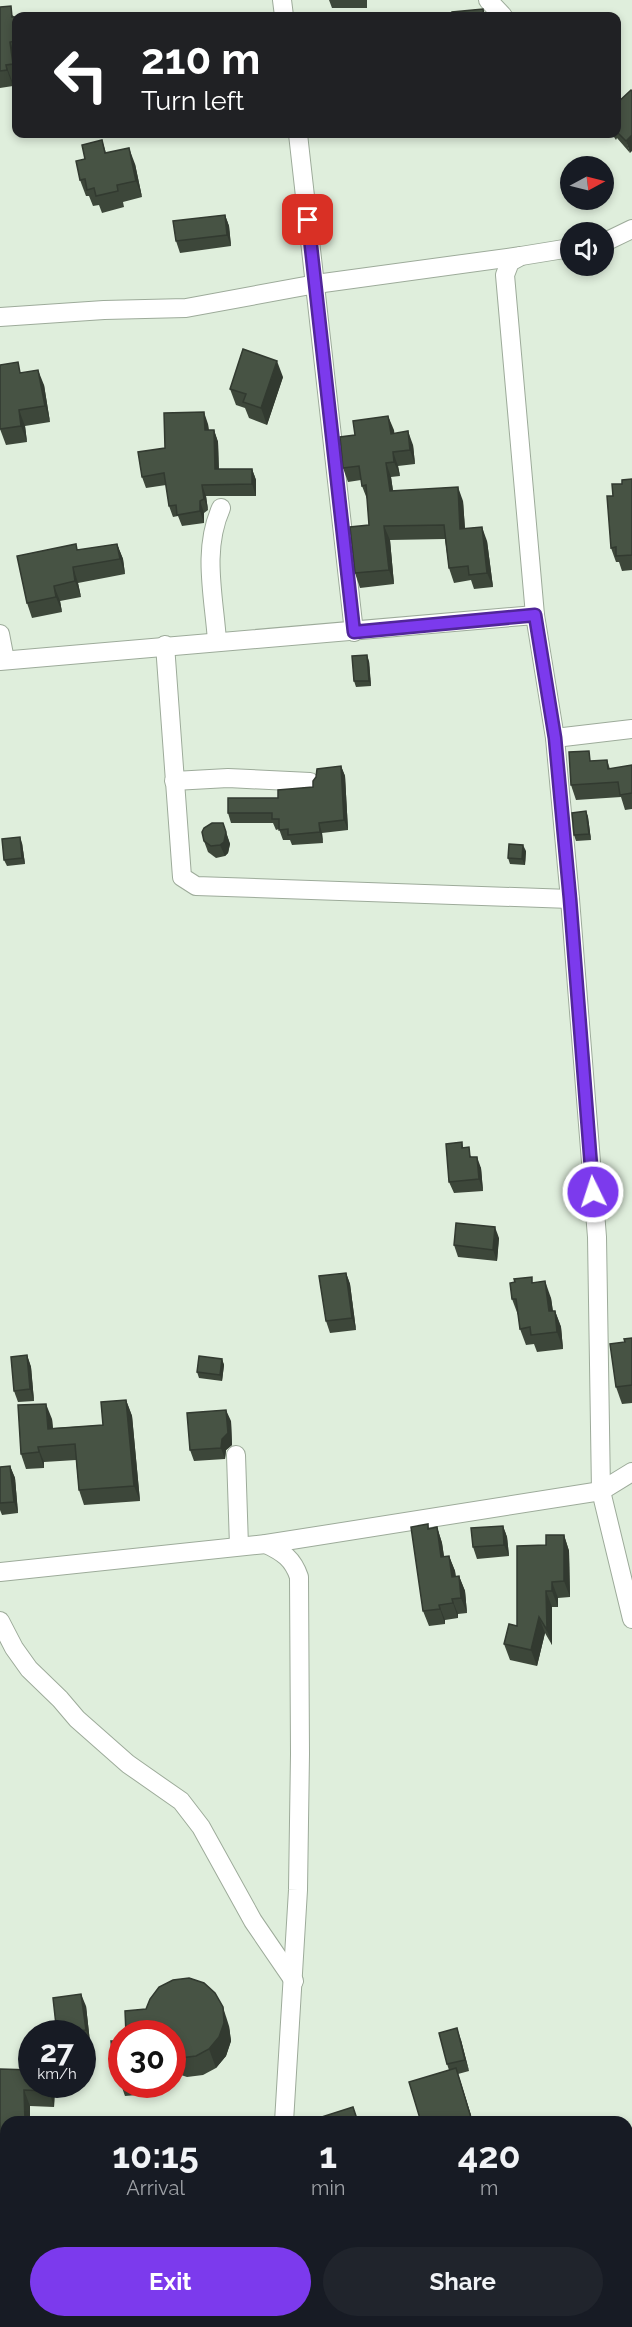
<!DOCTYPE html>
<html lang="en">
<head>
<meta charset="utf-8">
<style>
	body { margin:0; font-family:Raleway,sans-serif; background:#20242c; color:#f1f3f6; height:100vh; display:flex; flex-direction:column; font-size:22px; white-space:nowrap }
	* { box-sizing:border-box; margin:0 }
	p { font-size:20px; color:#9ea1a6 }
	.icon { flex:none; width:33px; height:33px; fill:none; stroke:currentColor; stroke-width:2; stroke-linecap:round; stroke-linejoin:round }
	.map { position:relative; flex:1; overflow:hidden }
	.panel { position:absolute; left:0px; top:2116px; width:633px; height:212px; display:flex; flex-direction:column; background:#171b24; border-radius:18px 18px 0 0; box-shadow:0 3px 9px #0003 }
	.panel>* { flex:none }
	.guide { position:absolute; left:12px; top:12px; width:609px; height:126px; border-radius:12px; box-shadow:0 3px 9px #0003; background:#202124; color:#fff; overflow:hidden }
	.needle { width:39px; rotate:83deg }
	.controls { position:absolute; left:560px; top:156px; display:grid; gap:12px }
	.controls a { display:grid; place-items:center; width:54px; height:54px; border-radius:50%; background:#171b24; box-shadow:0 3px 9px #0003; font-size:30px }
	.speed { position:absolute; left:18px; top:2020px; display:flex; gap:12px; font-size:30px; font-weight:700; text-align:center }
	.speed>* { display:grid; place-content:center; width:78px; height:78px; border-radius:50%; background:#171b24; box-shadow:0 3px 9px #0003; line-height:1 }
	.speed small { font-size:15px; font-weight:400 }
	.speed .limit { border:9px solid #d22; background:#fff; color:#111 }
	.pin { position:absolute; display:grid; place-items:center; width:51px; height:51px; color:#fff; margin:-26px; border-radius:12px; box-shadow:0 3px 9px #0006 }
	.me { position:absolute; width:66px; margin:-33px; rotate:356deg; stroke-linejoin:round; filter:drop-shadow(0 0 4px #0008) }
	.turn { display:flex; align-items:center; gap:21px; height:126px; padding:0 30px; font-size:27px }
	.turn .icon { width:78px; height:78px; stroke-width:2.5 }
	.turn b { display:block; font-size:42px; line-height:51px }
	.eta { display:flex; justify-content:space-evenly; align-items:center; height:102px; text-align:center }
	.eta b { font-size:36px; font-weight:700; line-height:42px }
	.cta { display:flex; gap:12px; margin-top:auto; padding:12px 30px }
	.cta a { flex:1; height:69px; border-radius:36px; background:#7c3aed; color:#fff; font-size:24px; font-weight:700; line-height:69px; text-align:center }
	.cta a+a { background:#20242c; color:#f1f3f6 }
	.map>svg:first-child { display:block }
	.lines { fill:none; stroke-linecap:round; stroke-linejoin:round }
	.minor-casing { stroke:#9dab9a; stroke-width:20 }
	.minor { stroke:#fff; stroke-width:18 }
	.wall { fill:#3d473a }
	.shaded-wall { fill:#323a30 }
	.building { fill:#475344; stroke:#323a30; stroke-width:1.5 }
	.route-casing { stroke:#51269a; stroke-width:15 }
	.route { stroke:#7c3aed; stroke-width:10 }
</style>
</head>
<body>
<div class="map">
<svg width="632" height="2327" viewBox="0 0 632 2327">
	<rect width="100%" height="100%" fill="#dfeedc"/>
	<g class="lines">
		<defs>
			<g id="minor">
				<polyline points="282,0 284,16"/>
				<polyline points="488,0 503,16"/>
				<polyline points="298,134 354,632"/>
				<polyline points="603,243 632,229"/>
				<polyline points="570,248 521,256 510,262 505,275 535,615 555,738 570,899 597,1237 601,1491 632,1619"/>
				<polyline points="0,317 104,310 186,308 316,284 521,256"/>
				<polyline points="0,634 5,660"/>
				<path d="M217 641C214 596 202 551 221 508"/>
				<polyline points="165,645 182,877 196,886 570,899"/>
				<polyline points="0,661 535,615"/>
				<polyline points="555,738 632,729"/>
				<polyline points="174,781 228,778 310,782"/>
				<polyline points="236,1455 239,1546"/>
				<path d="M266 1544C283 1552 293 1559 299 1577L300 1754 298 1890 284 2122"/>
				<polyline points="0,1572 266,1544 601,1491 632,1472"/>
				<polyline points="0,1621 14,1648 29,1669 60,1699 77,1719 128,1764 181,1801 201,1827 253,1921 294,1981"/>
				<polyline points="627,2272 632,2272"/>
				<polyline points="361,2322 364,2327"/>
			</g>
		</defs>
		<use href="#minor" class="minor-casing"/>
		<use href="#minor" class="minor"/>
	</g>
	<g class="wall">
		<polygon points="329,0 367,0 367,8 332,8"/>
		<polygon points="0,7 15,17 16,17 16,80 12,81 13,86 0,88"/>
		<polygon points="616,104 630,153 617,138 616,140 612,134 616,134"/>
		<polygon points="102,140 106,153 135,164 142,197 123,202 124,207 102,213 99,205 93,206 89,196 86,196 80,180 85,159"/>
		<polygon points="225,215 229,226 231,246 180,253 176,241"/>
		<polygon points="22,372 44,385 50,422 25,426 27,442 6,445 0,429"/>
		<polygon points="283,377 267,425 249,418 245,408 236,405 230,389"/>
		<polygon points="388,416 394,433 413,445 415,464 398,466 400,476 391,477 393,491 463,501 465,529 487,541 493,587 474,589 471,580 454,583 449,568 445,539 390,540 394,584 360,588 355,573 369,525 367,499 362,486 361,480 348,482 343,468 355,435"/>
		<polygon points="208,424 209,430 214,430 218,442 219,469 252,469 256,480 256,496 206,496 208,510 204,513 204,523 182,526 178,516 173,517 169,506 166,485 146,488 142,477 165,448"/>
		<polygon points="632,479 632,570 622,571 619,562 616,562 611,548 613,496 622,484"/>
		<polygon points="117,544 123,559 125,574 78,583 81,597 60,601 62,612 32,618 27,603 78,550"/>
		<polygon points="369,661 371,686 356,687 354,681"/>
		<polygon points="607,760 610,769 632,765 632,809 625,810 621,797 576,800 571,785 593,761"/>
		<polygon points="341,766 345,776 348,830 322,833 323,843 292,845 290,840 283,840 279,829 276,830 273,823 231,823 228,813 313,787"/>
		<polygon points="586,811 588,817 591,840 576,841 574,835"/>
		<polygon points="223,823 230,844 228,853 225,856 216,858 208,852 204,841"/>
		<polygon points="22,843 25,864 7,866 4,860"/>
		<polygon points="526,851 525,865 510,864 508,858"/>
		<polygon points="462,1142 463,1147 481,1168 483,1191 454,1193 449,1182"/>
		<polygon points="499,1238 497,1261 458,1257 454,1245"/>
		<polygon points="346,1273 350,1284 356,1330 330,1333 326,1321"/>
		<polygon points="534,1283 551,1298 553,1311 555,1311 561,1327 563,1349 537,1352 534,1344 526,1345 520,1329 518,1315 512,1299"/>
		<polygon points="632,1338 632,1403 622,1404 616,1387 625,1342"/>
		<polygon points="27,1355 31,1367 34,1401 18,1402 14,1391"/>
		<polygon points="222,1359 224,1365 222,1381 199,1378 197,1372"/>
		<polygon points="126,1400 132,1416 140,1501 84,1505 79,1490 76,1460 44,1462 44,1468 26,1469 21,1454 52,1419 53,1428 103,1425"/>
		<polygon points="231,1421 232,1445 226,1450 225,1459 194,1461 190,1450"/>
		<polygon points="10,1466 15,1478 18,1513 2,1515 0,1510 0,1467"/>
		<polygon points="428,1524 429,1529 437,1527 442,1543 444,1556 449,1556 455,1571 456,1577 459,1576 465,1591 467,1613 458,1614 458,1618 445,1620 445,1624 429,1626 423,1611"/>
		<polygon points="503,1526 507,1537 509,1556 477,1559 473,1547"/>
		<polygon points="564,1535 569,1551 570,1597 558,1598 558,1607 552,1607 552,1645 545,1633 537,1666 510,1660 504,1644 517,1626 546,1545"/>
		<polygon points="86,2006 90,2042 82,2043 82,2034 57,2034"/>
		<polygon points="229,2026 231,2041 226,2056 216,2068 203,2075 187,2077 172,2072 172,2034"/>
		<polygon points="461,2040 469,2071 458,2074 473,2122 421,2122 449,2070 447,2064"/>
		<polygon points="122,2041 122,2085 161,2085 161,2093 125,2096 113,2062"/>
		<polygon points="0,2069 55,2087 54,2107 30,2106 6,2122 6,2207 0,2207"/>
	</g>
	<g class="shaded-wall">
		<polygon points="10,42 16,58 16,74 13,64"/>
		<polygon points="6,65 12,81 13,86 7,70"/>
		<polygon points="632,135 632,151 630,153 626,141"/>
		<polygon points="129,148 135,164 142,197 136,181"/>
		<polygon points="225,215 229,226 231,246 227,235"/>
		<polygon points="277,361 283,377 267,425 261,408"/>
		<polygon points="38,370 44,385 50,422 45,406"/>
		<polygon points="19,410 25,426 27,442 21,426"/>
		<polygon points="204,412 208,424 209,442 205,430"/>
		<polygon points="388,416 394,430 396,448 391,434"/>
		<polygon points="214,430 218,442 219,481 215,469"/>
		<polygon points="408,431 413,445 415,464 410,450"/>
		<polygon points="393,452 398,466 400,476 394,462"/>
		<polygon points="386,463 391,477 395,505 390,491"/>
		<polygon points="252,469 256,480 256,496 252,484"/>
		<polygon points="202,485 206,496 208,510 204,499"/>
		<polygon points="458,487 463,501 466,543 460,529"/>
		<polygon points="200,501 204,513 204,523 200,511"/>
		<polygon points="384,526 390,540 394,584 389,570"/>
		<polygon points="482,527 487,541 493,587 487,573"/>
		<polygon points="117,544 123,559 125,574 120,559"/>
		<polygon points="73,567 78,583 81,597 75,581"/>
		<polygon points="54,586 60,601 62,612 56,597"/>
		<polygon points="367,655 369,661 371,686 369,681"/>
		<polygon points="341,766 345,776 348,830 344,820"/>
		<polygon points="586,811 588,817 591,840 589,834"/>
		<polygon points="319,823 322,833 323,843 320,832"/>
		<polygon points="226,832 230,844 228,853 225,856 220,845"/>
		<polygon points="20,837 22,843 25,864 22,858"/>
		<polygon points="523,845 526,851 525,865 522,859"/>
		<polygon points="477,1157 481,1168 483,1191 479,1179"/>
		<polygon points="495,1227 499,1238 497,1261 493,1250"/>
		<polygon points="346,1273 350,1284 356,1330 352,1318"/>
		<polygon points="545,1281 551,1298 555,1328 549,1311"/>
		<polygon points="555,1311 561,1327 563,1349 557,1332"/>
		<polygon points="27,1355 31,1367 34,1401 30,1389"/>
		<polygon points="222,1359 224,1365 222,1381 220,1375"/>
		<polygon points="126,1400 132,1416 140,1501 134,1486"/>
		<polygon points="46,1404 52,1419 54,1444 48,1429"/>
		<polygon points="226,1410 231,1421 232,1445 226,1450 225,1459 221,1448"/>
		<polygon points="38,1447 44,1462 44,1468 39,1452"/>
		<polygon points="10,1466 15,1478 18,1513 14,1502"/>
		<polygon points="503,1526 507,1537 509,1556 504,1545"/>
		<polygon points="437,1527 442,1543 446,1572 441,1557"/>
		<polygon points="564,1535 569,1551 570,1597 564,1581"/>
		<polygon points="449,1556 455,1571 457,1592 452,1577"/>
		<polygon points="459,1576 465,1591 467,1613 461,1598"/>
		<polygon points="552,1582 558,1598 558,1607 552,1591"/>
		<polygon points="546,1591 552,1607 552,1645 547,1630"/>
		<polygon points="452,1599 458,1614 458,1618 453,1603"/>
		<polygon points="439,1605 445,1620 445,1624 440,1609"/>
		<polygon points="539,1617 545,1633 537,1666 531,1650"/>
		<polygon points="81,1994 86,2006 90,2042 86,2030"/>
		<polygon points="223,2007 229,2026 231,2041 226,2056 216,2068 209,2049"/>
		<polygon points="457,2028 461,2040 469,2071 465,2060"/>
		<polygon points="456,2068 461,2083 473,2122 472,2122"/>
		<polygon points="49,2085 55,2085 55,2087 54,2107 49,2091"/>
		<polygon points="24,2090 30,2106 30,2122 25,2122"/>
	</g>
	<g class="building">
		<polygon points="11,6 12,17 16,17 16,41 10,42 13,64 6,65 7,70 0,71 0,7"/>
		<polygon points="483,9 484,16 452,16 452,12"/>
		<polygon points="40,15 40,16 23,16"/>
		<polygon points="631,90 632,91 632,135 626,141 616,131 616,104"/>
		<polygon points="102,140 105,153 129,148 136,181 117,185 118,191 96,196 94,188 87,190 85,179 80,180 76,161 85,159 82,145"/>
		<polygon points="225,215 227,235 176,241 173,221"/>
		<polygon points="243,349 277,361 261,408 243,402 246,394 230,389"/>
		<polygon points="18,362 20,373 38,370 45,406 19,410 21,426 0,429 0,365"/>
		<polygon points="204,412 205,430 214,430 215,469 252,469 252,484 202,485 204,499 200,501 200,511 177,515 176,505 169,506 164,473 142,477 138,452 165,448 164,413"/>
		<polygon points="388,416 391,434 408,431 410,450 393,452 394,462 386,463 390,491 458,487 460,529 482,527 487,573 469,575 468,566 449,568 444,525 384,526 389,570 355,573 350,527 369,525 366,485 362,486 359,466 343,468 340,437 355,435 353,421"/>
		<polygon points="632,479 632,555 616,556 616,547 611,548 607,496 613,496 612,484 622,484 622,480"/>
		<polygon points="76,544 77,550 117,544 120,559 73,567 75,581 54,586 56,597 27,603 17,556"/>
		<polygon points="367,655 369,681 354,681 352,656"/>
		<polygon points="589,751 590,761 607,760 608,769 632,765 632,793 620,795 618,782 571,785 569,752"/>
		<polygon points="341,766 344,820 319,823 320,832 288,835 288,829 279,830 279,819 272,819 272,813 228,813 228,798 278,798 278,790 313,787 313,781 316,777 317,769"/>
		<polygon points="586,811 589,834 574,835 572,813"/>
		<polygon points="212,823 223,823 226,832 224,842 220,845 211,846 204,841 202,832 204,828"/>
		<polygon points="20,837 22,858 4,860 2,839"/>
		<polygon points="509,844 523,845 522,859 508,858"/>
		<polygon points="462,1142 462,1148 469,1147 470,1157 477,1157 479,1179 449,1182 446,1144"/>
		<polygon points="456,1223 495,1227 493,1250 454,1245"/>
		<polygon points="346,1273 352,1318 326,1321 319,1276"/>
		<polygon points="532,1277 532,1283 545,1281 549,1311 555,1311 557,1332 531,1335 530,1327 520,1329 516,1299 512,1299 510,1283 515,1282 514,1279"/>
		<polygon points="632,1338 632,1385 616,1387 610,1344 625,1342 624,1339"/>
		<polygon points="27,1355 30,1389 14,1391 11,1357"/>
		<polygon points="199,1356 222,1359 220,1375 197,1372"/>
		<polygon points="126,1400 134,1486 79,1490 75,1444 38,1447 39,1452 21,1454 18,1405 46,1404 48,1429 103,1425 101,1402"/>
		<polygon points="226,1410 228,1433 222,1439 221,1448 190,1450 187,1413"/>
		<polygon points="10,1466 14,1502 0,1503 0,1467"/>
		<polygon points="428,1524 428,1529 437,1527 441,1557 449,1556 452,1577 459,1576 461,1598 452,1599 453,1603 439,1605 440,1609 423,1611 411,1527"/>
		<polygon points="503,1526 504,1545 473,1547 471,1528"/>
		<polygon points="546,1535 564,1535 564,1581 552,1582 552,1591 546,1591 547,1630 539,1617 531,1650 504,1644 509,1624 517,1626 517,1546 546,1545"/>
		<polygon points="189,1978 204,1983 215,1993 223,2007 224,2023 219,2037 209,2049 196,2056 180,2058 172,2056 172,2034 126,2034 125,2011 146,2009 150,1999 159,1987 173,1980"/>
		<polygon points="81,1994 86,2030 57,2034 53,1998"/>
		<polygon points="457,2028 465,2060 447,2064 439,2033"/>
		<polygon points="111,2041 122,2041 122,2077 118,2077 116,2061 113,2062"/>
		<polygon points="456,2068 472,2121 468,2122 421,2122 409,2082"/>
		<polygon points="0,2069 32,2070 32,2085 49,2085 49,2091 24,2090 25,2122 6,2122 6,2190 0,2190"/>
		<polygon points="353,2107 358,2122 370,2119 371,2122 310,2122 309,2121"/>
		<polygon points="77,2322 99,2322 100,2327 78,2327"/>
		<polygon points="174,2322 220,2322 223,2327 168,2327 167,2326"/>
	</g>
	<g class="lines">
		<defs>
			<polyline id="route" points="308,220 354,632 535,615 555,738 570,899 593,1192"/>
		</defs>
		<use href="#route" class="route-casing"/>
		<use href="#route" class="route"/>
	</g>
</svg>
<div class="controls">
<a><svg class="needle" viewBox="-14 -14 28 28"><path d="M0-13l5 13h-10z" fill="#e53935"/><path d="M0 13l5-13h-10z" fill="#9ea1a6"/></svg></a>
<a><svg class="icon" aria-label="sound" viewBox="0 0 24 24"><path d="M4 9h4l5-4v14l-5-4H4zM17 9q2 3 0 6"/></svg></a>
</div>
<div class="speed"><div>27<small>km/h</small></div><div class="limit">30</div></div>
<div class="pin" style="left:308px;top:220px;background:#d93025"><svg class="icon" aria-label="arrive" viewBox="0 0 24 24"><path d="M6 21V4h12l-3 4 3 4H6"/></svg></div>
<svg class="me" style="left:593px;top:1192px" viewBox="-20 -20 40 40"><circle r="17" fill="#7c3aed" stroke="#fff" stroke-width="3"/><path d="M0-11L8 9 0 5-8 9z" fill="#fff"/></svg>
<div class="guide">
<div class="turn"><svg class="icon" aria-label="left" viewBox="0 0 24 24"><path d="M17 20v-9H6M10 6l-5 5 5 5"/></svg><div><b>210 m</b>Turn left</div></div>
</div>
<section class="panel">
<div class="eta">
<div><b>10:15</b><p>Arrival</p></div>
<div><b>1</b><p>min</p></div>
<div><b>420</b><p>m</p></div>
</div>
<div class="cta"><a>Exit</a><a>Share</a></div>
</section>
</div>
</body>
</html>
